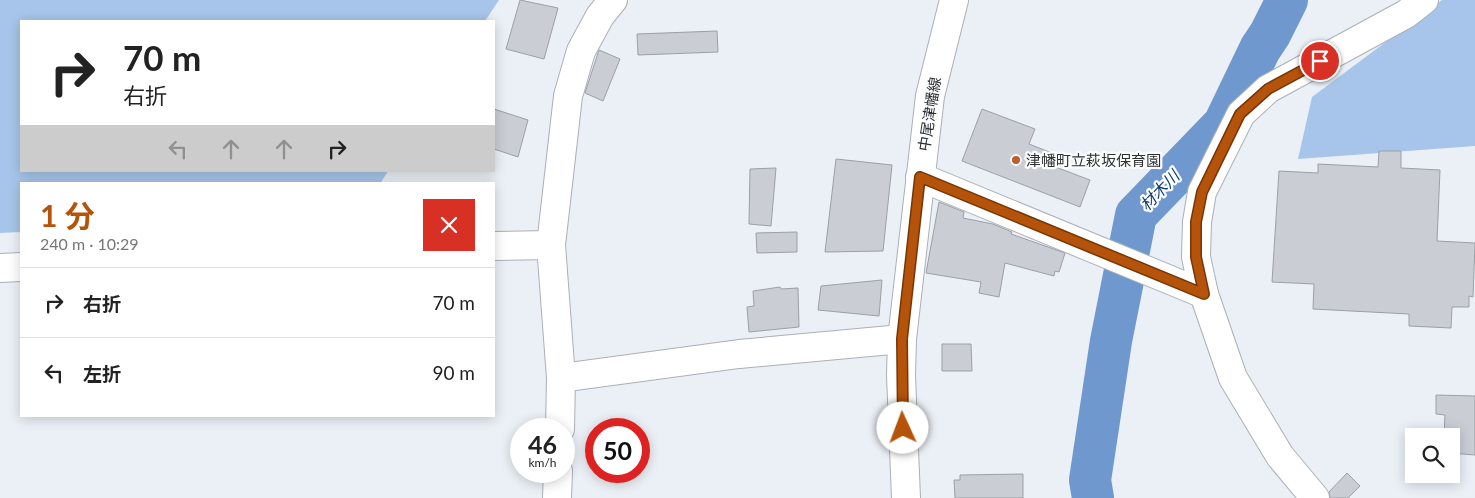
<!DOCTYPE html>
<html lang="ja">
<head>
<meta charset="utf-8">
<style>
	body { margin:0; font-family:Lato,"Noto Sans JP",sans-serif; background:#f6f6f6; color:#222; height:100vh; display:flex; flex-direction:column; font-size:19px; white-space:nowrap }
	* { box-sizing:border-box; margin:0 }
	p { font-size:16px; color:#767676 }
	.icon { flex:none; width:28px; height:28px; fill:none; stroke:currentColor; stroke-width:2; stroke-linecap:round; stroke-linejoin:round }
	.map { position:relative; flex:1; overflow:hidden }
	.side { position:absolute; left:20px; top:182px; width:475px; height:235px; display:flex; flex-direction:column; background:#fff; border-radius:0px; box-shadow:0 2px 12px #0003 }
	.side>* { flex:none }
	.hud { position:absolute; left:20px; top:20px; width:475px; height:152px; border-radius:0px; box-shadow:0 2px 12px #0003; background:#fff; color:#222; overflow:hidden }
	.fabs { position:absolute; left:1405px; top:428px; display:grid; gap:10px }
	.fabs a { display:grid; place-items:center; width:55px; height:55px; border-radius:0px; background:#fff; box-shadow:0 2px 12px #0003; font-size:25px }
	.speed { position:absolute; left:510px; top:418px; display:flex; gap:10px; font-size:25px; font-weight:700; text-align:center }
	.speed>* { display:grid; place-content:center; width:65px; height:65px; border-radius:50%; background:#fff; box-shadow:0 2px 12px #0003; line-height:1 }
	.speed small { font-size:12px; font-weight:400 }
	.speed .limit { border:8px solid #d22; background:#fff; color:#111 }
	.pin { position:absolute; display:grid; place-items:center; width:42px; height:42px; color:#fff; margin:-21px; border:2px solid #fff; border-radius:50%; box-shadow:0 1px 5px #0007 }
	.me { position:absolute; width:55px; margin:-28px; rotate:358deg; stroke-linejoin:round; filter:drop-shadow(0 0 4px #0008) }
	.turn { display:flex; align-items:center; gap:18px; height:105px; padding:0 20px; font-size:22px }
	.turn .icon { width:65px; height:65px; stroke-width:2.5 }
	.turn b { display:block; font-size:35px; line-height:42px }
	.lanes { display:flex; align-items:center; height:48px; padding:0 20px; background:#0003; justify-content:center; gap:25px; direction:ltr }
	.lanes .off { opacity:.35 }
	.round { display:grid; place-items:center; flex:none; width:52px; height:52px; border-radius:0px; background:#f6f6f6 }
	.head { display:flex; align-items:center; justify-content:space-between; height:85px; padding:0 20px }
	h1 { font-size:30px; font-weight:700; line-height:38px; color:#b45309 }
	ul { padding:0; list-style:none }
	li { display:flex; align-items:center; gap:15px; height:70px; padding:0 20px; border-top:1px solid #e0e0e0 }
	li div { flex:1 }
	li b { display:block; font-size:19px }
	li em { font-style:normal }
	.map>svg:first-child { display:block }
	.green { fill:#a7c5ea }
	.lines { fill:none; stroke-linecap:round; stroke-linejoin:round }
	.river { stroke:#6f99ce; stroke-width:42 }
	.building { fill:#caced4; stroke:#9ba0a6 }
	.minor-casing { stroke:#abb0b6; stroke-width:30 }
	.major-casing { stroke:#abb0b6; stroke-width:30 }
	.minor { stroke:#fff; stroke-width:28 }
	.major { stroke:#fff; stroke-width:28 }
	.route-casing { stroke:#753606; stroke-width:12 }
	.route { stroke:#b45309; stroke-width:9 }
	.poi-dot { fill:#c25d2b; stroke:#fbfdff; stroke-width:2 }
	.labels { text-anchor:middle; dominant-baseline:central; stroke-width:4.5; stroke-linejoin:round; paint-order:stroke }
	.street-label { font-size:15px; fill:#2e3032; stroke:#fbfdff }
	.poi-label { font-size:15px; fill:#2e3032; stroke:#fbfdff; text-anchor:start }
	.water-label { font-size:16px; font-style:italic; fill:#113c6e; stroke:#fbfdff }
</style>
</head>
<body>
<div class="map">
<svg width="1475" height="498" viewBox="0 0 1475 498">
	<rect width="100%" height="100%" fill="#ebf0f6"/>
	<g class="green">
		<polygon points="0,0 499,0 485,21 21,21 21,171 388,171 380,184 21,184 21,232 0,233"/>
		<polygon points="1442,0 1475,0 1475,146 1298,159 1312,97"/>
	</g>
	<g class="lines">
		<polyline class="river" points="1093,498 1090,480 1111,341 1136,215 1224,124 1260,49 1270,34 1287,0"/>
	</g>
	<g class="building">
		<polygon points="520,0 558,8 544,59 506,49"/>
		<polygon points="717,31 718,52 638,55 637,34"/>
		<polygon points="599,50 620,59 603,101 585,93"/>
		<polygon points="494,109 528,120 518,157 494,149"/>
		<polygon points="982,109 1035,129 1029,144 1062,157 1058,168 1090,180 1080,207 962,161"/>
		<polygon points="1379,151 1401,151 1401,168 1440,170 1437,241 1475,243 1473,297 1469,296 1469,307 1452,307 1451,328 1409,326 1409,314 1313,309 1314,284 1272,282 1279,171 1318,173 1318,164 1378,167"/>
		<polygon points="836,159 892,165 883,251 825,252"/>
		<polygon points="776,168 771,226 749,224 750,169"/>
		<polygon points="939,202 964,212 963,218 993,224 1012,232 1011,234 1065,253 1059,272 1055,271 1054,276 1005,263 999,297 979,293 981,282 926,273"/>
		<polygon points="797,232 797,252 757,253 756,233"/>
		<polygon points="882,280 879,316 818,310 821,286"/>
		<polygon points="780,287 781,289 798,288 799,327 749,332 747,307 754,306 753,291"/>
		<polygon points="942,344 971,344 972,371 942,371"/>
		<polygon points="1436,395 1475,396 1475,455 1451,453 1451,436 1444,436 1445,415 1436,414"/>
		<polygon points="1347,473 1360,486 1348,498 1330,498 1329,492"/>
		<polygon points="1023,474 1023,498 955,498 954,480 960,480 960,475"/>
	</g>
	<g class="lines">
		<defs>
			<g id="minor">
				<polyline points="920,177 1204,294"/>
				<polyline points="494,246 551,245"/>
				<polyline points="0,268 21,267"/>
				<polyline points="561,378 739,354 902,339"/>
				<polyline points="560,429 561,378 551,245 568,96 581,51 600,16 613,0"/>
				<polyline points="557,498 558,471"/>
				<polyline points="1315,498 1280,456 1233,378 1204,294 1196,257 1197,222 1202,192 1241,114 1268,89 1406,14 1424,0"/>
			</g>
			<polyline id="major" points="906,498 901,375 902,339 930,96 954,0"/>
		</defs>
		<use href="#minor" class="minor-casing"/>
		<use href="#major" class="major-casing"/>
		<use href="#minor" class="minor"/>
		<use href="#major" class="major"/>
	</g>
	<g class="lines">
		<defs>
			<polyline id="route" points="903,428 902,339 920,177 1204,294 1196,257 1196,222 1202,192 1240,114 1268,89 1320,61"/>
		</defs>
		<use href="#route" class="route-casing"/>
		<use href="#route" class="route"/>
	</g>
	<circle class="poi-dot" cx="1016" cy="160" r="5"/>
	<g class="labels">
		<g class="street-label">
			<text transform="translate(929 114) rotate(-81)">中尾津幡線</text>
		</g>
		<g class="poi-label">
			<text x="1026" y="160">津幡町立萩坂保育園</text>
		</g>
		<g class="water-label">
			<text transform="translate(1159 190) rotate(-46)">材木川</text>
		</g>
	</g>
</svg>
<div class="fabs">
<a><svg class="icon" aria-label="search" viewBox="0 0 24 24"><circle cx="10" cy="10" r="6"/><path d="M15 15l6 6"/></svg></a>
</div>
<div class="speed"><div>46<small>km/h</small></div><div class="limit">50</div></div>
<div class="pin" style="left:1320px;top:61px;background:#d93025"><svg class="icon" aria-label="arrive" viewBox="0 0 24 24"><path d="M6 21V4h12l-3 4 3 4H6"/></svg></div>
<svg class="me" style="left:903px;top:428px" viewBox="-20 -20 40 40"><circle r="19" fill="#fff"/><path d="M0-13L10 11 0 6-10 11z" fill="#b45309"/></svg>
<div class="hud">
<div class="turn"><svg class="icon" aria-label="right" viewBox="0 0 24 24"><path d="M7 20v-9h11M14 6l5 5-5 5"/></svg><div><b>70 m</b>右折</div></div>
<div class="lanes"><svg class="icon off" aria-label="left" viewBox="0 0 24 24"><path d="M17 20v-9H6M10 6l-5 5 5 5"/></svg><svg class="icon off" aria-label="ahead" viewBox="0 0 24 24"><path d="M12 20V5M6 11l6-6 6 6"/></svg><svg class="icon off" aria-label="ahead" viewBox="0 0 24 24"><path d="M12 20V5M6 11l6-6 6 6"/></svg><svg class="icon" aria-label="right" viewBox="0 0 24 24"><path d="M7 20v-9h11M14 6l5 5-5 5"/></svg></div>
</div>
<section class="side">
<div class="head"><div><h1>1 分</h1><p>240 m · 10:29</p></div><a class="round" style="background:#d93025;color:#fff"><svg class="icon" aria-label="close" viewBox="0 0 24 24"><path d="M6 6l12 12M18 6L6 18"/></svg></a></div>
<ul>
<li><svg class="icon" aria-label="right" viewBox="0 0 24 24"><path d="M7 20v-9h11M14 6l5 5-5 5"/></svg><div><b>右折</b></div><em>70 m</em></li>
<li><svg class="icon" aria-label="left" viewBox="0 0 24 24"><path d="M17 20v-9H6M10 6l-5 5 5 5"/></svg><div><b>左折</b></div><em>90 m</em></li>
</ul>
</section>
</div>
</body>
</html>
